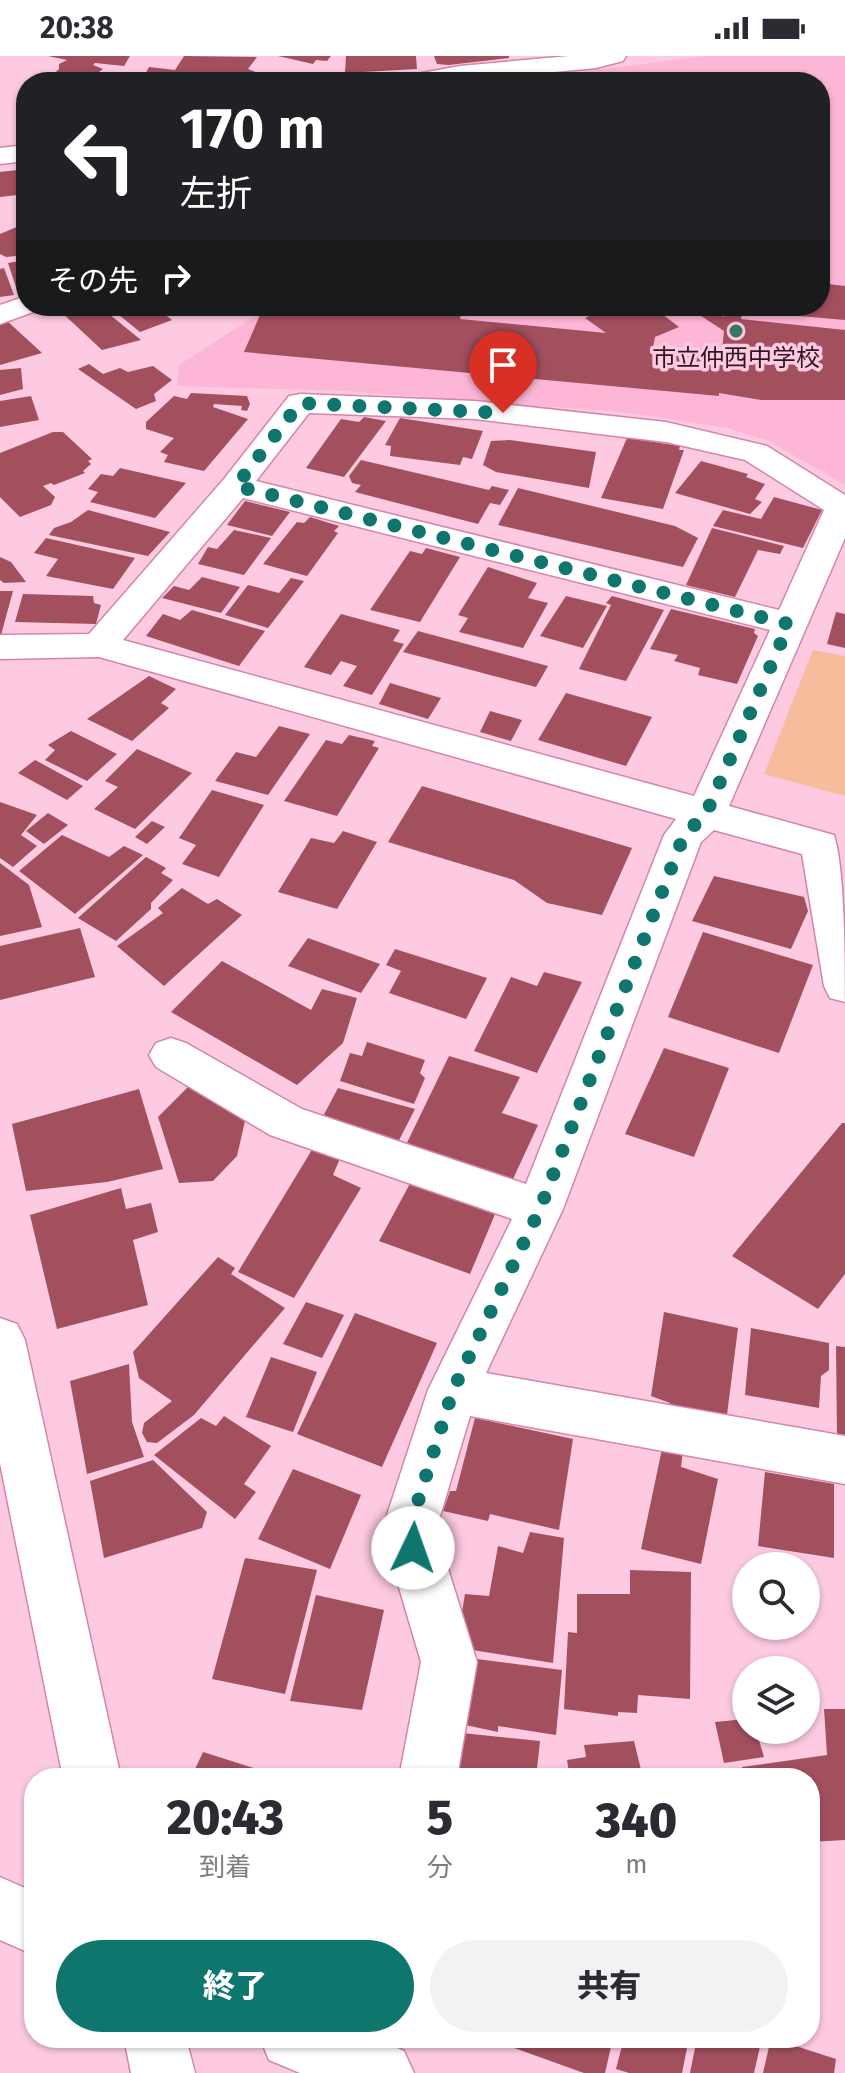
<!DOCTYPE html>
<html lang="ja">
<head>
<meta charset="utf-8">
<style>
	body { margin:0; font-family:"Fira Sans","Noto Sans JP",sans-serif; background:#f2f2f3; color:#2b2b33; height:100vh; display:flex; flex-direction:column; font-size:30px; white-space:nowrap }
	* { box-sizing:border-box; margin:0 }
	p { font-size:26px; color:#7c7c81 }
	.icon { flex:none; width:44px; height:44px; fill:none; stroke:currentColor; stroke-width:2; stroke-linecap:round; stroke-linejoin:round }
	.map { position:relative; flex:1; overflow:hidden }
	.drawer { position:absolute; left:24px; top:1712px; width:796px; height:280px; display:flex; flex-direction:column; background:#fff; border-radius:32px; box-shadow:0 2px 6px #0004 }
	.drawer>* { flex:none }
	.hud { position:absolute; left:16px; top:16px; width:814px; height:244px; border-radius:32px; box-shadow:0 2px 6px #0004; background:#202124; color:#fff; overflow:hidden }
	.buttons { position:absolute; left:732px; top:1496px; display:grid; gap:16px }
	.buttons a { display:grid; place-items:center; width:88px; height:88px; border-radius:50%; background:#fff; box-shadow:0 2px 6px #0004; font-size:40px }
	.pin { position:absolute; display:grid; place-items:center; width:68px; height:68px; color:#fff; margin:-82px -34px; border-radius:50% 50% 50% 0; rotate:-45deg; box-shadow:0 0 8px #0007 }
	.pin .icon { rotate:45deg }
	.me { position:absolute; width:88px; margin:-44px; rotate:3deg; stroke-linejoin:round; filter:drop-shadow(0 0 6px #0008) }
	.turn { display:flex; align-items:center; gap:28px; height:168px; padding:0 32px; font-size:36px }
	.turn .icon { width:104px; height:104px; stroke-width:2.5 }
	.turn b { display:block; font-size:56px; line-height:68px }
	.then { display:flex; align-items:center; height:76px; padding:0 32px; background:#0003; gap:16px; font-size:30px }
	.eta { display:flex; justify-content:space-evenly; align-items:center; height:136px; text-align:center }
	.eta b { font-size:48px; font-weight:800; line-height:56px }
	.button { display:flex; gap:16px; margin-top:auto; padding:16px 32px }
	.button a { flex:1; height:92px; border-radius:48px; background:#0f766e; color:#fff; font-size:32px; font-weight:800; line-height:92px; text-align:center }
	.button a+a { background:#f2f2f3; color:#2b2b33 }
	.status { display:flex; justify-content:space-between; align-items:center; height:56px; padding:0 40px; background:#fff; direction:ltr }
	.status svg { height:22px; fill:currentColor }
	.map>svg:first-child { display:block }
	.built { fill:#feb6d7 }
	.green { fill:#f7bc9b }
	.building { fill:#a24f5e }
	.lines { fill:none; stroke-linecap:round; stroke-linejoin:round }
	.minor-casing { stroke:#d485aa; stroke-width:3 }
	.tertiary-casing { stroke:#d485aa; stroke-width:3 }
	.primary-casing { stroke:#d485aa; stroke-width:3 }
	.minor { fill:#fff; fill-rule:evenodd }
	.tertiary { fill:#fff; fill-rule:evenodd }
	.primary { fill:#fff; fill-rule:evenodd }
	.route { stroke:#0f766e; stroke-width:14; stroke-dasharray:0 25.2 }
	.poi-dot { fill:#387662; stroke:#fdcae1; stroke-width:3 }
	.labels { text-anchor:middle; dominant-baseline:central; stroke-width:7; stroke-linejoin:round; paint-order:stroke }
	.far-poi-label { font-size:24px; fill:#321423; stroke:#fdcae1 }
</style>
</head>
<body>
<div class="status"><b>20:38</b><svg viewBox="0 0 49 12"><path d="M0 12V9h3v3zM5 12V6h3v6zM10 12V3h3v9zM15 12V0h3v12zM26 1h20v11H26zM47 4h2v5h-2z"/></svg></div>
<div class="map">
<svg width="845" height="2017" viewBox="0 0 845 2017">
	<rect width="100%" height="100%" fill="#fdcae1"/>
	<polygon class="built" points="707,0 845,0 845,429 769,385 727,372 621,356 342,335 177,330 179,309 255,260 244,250 820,250 820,26 495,26"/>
	<polygon class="green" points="813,594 845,600 845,740 764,718"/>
	<g class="building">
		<polygon points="48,0 130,0 124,10 95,7 93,9 103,13 99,16 107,16 100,26 45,26 59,13 59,8 67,4"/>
		<polygon points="184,0 257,1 248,13 279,26 141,26 149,11 175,14"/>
		<polygon points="278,0 331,0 327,5 316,4 313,8"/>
		<polygon points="346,0 416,0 417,13 345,17"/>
		<polygon points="434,0 509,0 509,2 449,9 437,8"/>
		<polygon points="26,113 26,138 0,141 0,116"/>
		<polygon points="26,167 26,199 6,201 0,198 0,178"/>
		<polygon points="26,204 26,232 17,234 8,207"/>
		<polygon points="4,212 14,239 0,241 0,213"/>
		<polygon points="820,227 845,230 845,264 742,255 741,263 845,274 845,344 761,344 719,337 719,340 244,296 263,252 272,252 270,250 387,254 388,250 463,250 460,263 606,277 585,262 610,250 660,250 658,255 679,271 655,281 653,291 656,295 698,299 699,292 722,295 724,275 686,250 701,250 724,261 725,253 715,250 820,250"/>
		<polygon points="67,250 105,250 114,257 109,258 141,284 102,294 58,253"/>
		<polygon points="108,250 154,250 172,264 140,276"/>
		<polygon points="158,250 194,250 170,260"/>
		<polygon points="5,263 42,297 0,309 0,265"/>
		<polygon points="89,308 103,318 120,312 128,316 153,310 172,324 154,338 156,345 136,353 78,313"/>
		<polygon points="21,312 23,333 0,339 0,314"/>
		<polygon points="191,337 247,340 250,348 247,355 241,354 242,350 214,348 213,351 248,363 204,415 164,406 168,399 160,396 174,382 146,373 146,366 174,340 187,343"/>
		<polygon points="31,340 39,364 0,371 0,345"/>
		<polygon points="364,361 386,365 344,421 306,412 341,363 359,366"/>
		<polygon points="400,362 483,375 472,403 463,401 460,409 390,400 391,390 385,389"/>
		<polygon points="53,376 63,376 92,403 88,405 91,408 83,415 85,417 54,429 51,427 43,430 55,441 51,449 20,461 0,441 0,397"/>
		<polygon points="627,382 680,390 679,394 684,394 663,453 601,442"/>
		<polygon points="510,384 596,396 589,432 496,416 483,409 491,385"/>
		<polygon points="361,404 489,434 492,430 509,434 500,449 490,447 478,468 355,436 361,429 352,427 349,420"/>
		<polygon points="701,405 748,418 746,421 765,428 755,443 762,446 750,458 675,437"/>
		<polygon points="120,412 186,427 155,462 90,446 98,436 88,433 101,418 113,420"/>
		<polygon points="518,432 675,470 698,482 683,511 498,469"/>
		<polygon points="774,441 822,454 803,492 713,470 723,454 761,463"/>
		<polygon points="245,445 290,456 272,480 227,469"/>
		<polygon points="88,454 170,476 148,500 49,479 54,472 71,466"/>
		<polygon points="310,461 339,470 334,475 338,477 307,520 263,508 297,466 304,467"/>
		<polygon points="712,472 784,490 780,498 758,494 735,541 686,529"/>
		<polygon points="234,474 271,482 244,519 198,508 208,491 217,493"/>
		<polygon points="46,482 135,502 113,533 46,520 58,503 34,497"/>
		<polygon points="426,492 460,501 420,566 370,554 410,495 422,498"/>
		<polygon points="0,501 11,506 26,526 4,527 0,524"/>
		<polygon points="488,511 537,527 528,542 548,547 523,592 459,576 468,562 458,559"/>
		<polygon points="202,521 240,531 221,557 162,542 174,530 189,534"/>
		<polygon points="291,522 304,525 268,572 225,559 248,529 279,537"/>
		<polygon points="0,535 13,535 1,579 0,579"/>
		<polygon points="23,538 93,540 94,547 101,549 96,568 15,566"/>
		<polygon points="566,540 607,550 583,592 540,580"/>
		<polygon points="612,540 664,554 626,625 579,613 611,549 606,547"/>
		<polygon points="671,553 755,573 754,577 758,580 737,628 698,619 700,612 674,605 678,599 650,593"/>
		<polygon points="192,554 265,575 239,610 146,580 163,558 180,564"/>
		<polygon points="836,556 845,558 845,592 827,588"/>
		<polygon points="341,558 400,574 393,585 404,588 372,639 343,630 357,610 341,605 331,619 304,611"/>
		<polygon points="418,575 548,610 536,631 403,596"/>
		<polygon points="149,620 176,633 161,647 169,652 132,685 87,663"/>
		<polygon points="390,627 441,642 428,663 379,648"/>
		<polygon points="566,637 652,661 626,710 538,684"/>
		<polygon points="490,655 522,664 511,685 480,676"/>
		<polygon points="279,670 310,678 268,739 215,725 236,696 256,701"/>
		<polygon points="71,675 117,698 87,725 45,704 55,694 48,689"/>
		<polygon points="349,679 375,685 372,690 379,692 337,760 284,745 326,684 342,688"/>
		<polygon points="137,693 192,717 135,773 94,753 118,731 105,725"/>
		<polygon points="35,704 83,730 67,744 18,717"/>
		<polygon points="422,730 632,792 602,859 547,847 514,824 388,786"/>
		<polygon points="212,734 264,749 219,821 182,808 196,789 179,782"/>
		<polygon points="0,746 37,759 21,779 37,790 13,811 0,802"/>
		<polygon points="48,757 68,769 44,788 26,775"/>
		<polygon points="152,765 165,771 147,788 135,781"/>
		<polygon points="343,775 377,786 337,853 278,836 311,782 334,787"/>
		<polygon points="62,779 109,801 124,790 143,799 75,858 19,815"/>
		<polygon points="146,801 166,812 161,817 173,824 151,847 151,853 116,885 78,862"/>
		<polygon points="0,807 29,829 42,871 0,880"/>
		<polygon points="714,820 804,841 808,855 791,893 692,865"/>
		<polygon points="182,832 208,848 217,843 242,859 164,930 117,890 163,857 158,852"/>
		<polygon points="80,872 95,921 0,944 0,890"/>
		<polygon points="703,876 813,909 779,997 668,961"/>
		<polygon points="308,882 380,908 361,937 288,910"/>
		<polygon points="395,893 487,922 466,963 389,937 401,915 386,909"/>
		<polygon points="222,905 311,954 322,933 357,942 343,987 297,1029 171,956"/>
		<polygon points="544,916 582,926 537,1017 474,995 511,921 537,930"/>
		<polygon points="367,986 425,1004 420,1017 425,1022 414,1048 340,1025 350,997 362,1000"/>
		<polygon points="664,992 729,1012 694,1101 625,1078"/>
		<polygon points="449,1000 520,1021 502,1057 538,1069 513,1123 463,1107 460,1111 403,1095"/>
		<polygon points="188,1031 245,1065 237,1100 213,1125 179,1127 158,1061"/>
		<polygon points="338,1032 415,1053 396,1090 320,1066"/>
		<polygon points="139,1033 163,1113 107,1126 26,1135 12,1068"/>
		<polygon points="842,1067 845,1067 845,1218 818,1253 732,1200"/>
		<polygon points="313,1092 341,1100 333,1119 361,1132 294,1242 238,1216"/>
		<polygon points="413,1122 498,1151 470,1218 379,1185"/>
		<polygon points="121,1132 126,1153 151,1147 158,1176 133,1184 148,1249 57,1273 30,1159"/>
		<polygon points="218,1201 235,1212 231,1218 285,1252 194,1359 157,1387 147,1386 142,1377 144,1367 172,1345 139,1322 133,1296"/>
		<polygon points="306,1246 344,1259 322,1302 283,1288"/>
		<polygon points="664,1256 738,1272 727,1359 696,1353 694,1362 671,1357 670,1347 651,1340"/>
		<polygon points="355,1257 437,1287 382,1411 297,1378"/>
		<polygon points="751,1272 829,1287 829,1314 821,1320 819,1352 745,1339"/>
		<polygon points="836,1290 845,1291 845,1381 837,1380"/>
		<polygon points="271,1301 317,1316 293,1376 246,1361"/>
		<polygon points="129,1308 132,1366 144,1401 87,1418 70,1325"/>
		<polygon points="224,1360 271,1390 244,1428 256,1436 235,1463 154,1399 201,1362 216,1370"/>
		<polygon points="475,1362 573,1383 559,1474 490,1458 488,1465 443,1455 450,1435 456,1435"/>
		<polygon points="663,1388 683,1393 681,1411 718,1423 701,1508 641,1493"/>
		<polygon points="153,1404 207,1456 202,1472 104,1502 90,1425"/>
		<polygon points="293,1413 361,1439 330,1513 258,1483"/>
		<polygon points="765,1416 834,1428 834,1502 758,1490"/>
		<polygon points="530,1476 564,1482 553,1607 466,1593 458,1580 465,1538 489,1540 498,1490 523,1497"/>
		<polygon points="245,1502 317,1514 285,1638 212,1623"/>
		<polygon points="630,1514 691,1516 690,1643 638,1639 637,1657 618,1656 618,1660 564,1653 568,1576 577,1577 577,1538 630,1538"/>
		<polygon points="316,1539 384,1554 362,1654 290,1645"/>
		<polygon points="469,1602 562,1614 556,1679 498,1670 498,1676 456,1667"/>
		<polygon points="824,1653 845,1653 845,1784 810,1786 810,1722 744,1722 742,1711 827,1699"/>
		<polygon points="746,1663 746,1674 756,1674 764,1701 724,1707 715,1666"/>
		<polygon points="462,1677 540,1685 536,1722 454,1722"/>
		<polygon points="634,1685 643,1722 570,1722 567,1704 586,1701 584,1689"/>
		<polygon points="203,1696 266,1716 264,1722 191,1722"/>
		<polygon points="501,1982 613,1982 605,2017 584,2017 500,1987"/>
		<polygon points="624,1982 689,1982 682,2017 629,2017 616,2013"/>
		<polygon points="697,1982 762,1982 754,2017 690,2017"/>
		<polygon points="771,1982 836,2003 834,2017 763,2017"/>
	</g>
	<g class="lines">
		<defs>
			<g id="minor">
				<polygon points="569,0 626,0 623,5 596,12 451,26 397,26 400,21 460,10"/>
				<polygon points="26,89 26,105 0,108 0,92"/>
				<polygon points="26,240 26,250 40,250 36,255 0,268 0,249"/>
				<path d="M300 338 475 345 666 366 767 390 845 439V482L729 750 834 779C845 814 845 904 845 946L830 942 824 930 802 798 714 774 701 786 563 1153 486 1317 845 1380V1428L470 1360 436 1474 477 1606 457 1722H399L421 1606 382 1474 428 1334 512 1163 270 1079 156 1011 149 999 156 987 171 982 186 987 302 1053 526 1128 664 779 676 763 99 601 0 603V579L89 578 224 423 289 340ZM309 357 475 363 666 386 745 404 824 454 779 554 256 425ZM243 442 770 574 694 740 123 584Z"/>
			</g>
			<g id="tertiary">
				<polygon points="0,1262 17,1268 25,1284 121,1722 63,1722 0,1407"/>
				<polygon points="124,1982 186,1982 195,2017 131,2017"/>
			</g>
			<g id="primary">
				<polygon points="0,1821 34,1836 34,1899 0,1884"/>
				<polygon points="260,1982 374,1982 404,1995 414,2017 300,2017 269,2004"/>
			</g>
		</defs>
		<use href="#minor" class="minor-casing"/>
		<use href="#tertiary" class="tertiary-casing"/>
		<use href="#primary" class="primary-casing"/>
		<use href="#minor" class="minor"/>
		<use href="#tertiary" class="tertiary"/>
		<use href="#primary" class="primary"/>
	</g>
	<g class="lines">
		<polyline class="route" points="413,1492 409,1474 453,1334 540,1153 684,779 706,758 789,568 236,430 300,347 503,357"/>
	</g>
	<circle class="poi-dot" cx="736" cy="275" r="8"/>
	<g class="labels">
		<g class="far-poi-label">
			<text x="736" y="302">市立仲西中学校</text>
		</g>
	</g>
</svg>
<div class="buttons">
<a><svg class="icon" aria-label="search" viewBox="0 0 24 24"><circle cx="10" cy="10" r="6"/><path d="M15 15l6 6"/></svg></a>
<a><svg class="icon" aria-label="layers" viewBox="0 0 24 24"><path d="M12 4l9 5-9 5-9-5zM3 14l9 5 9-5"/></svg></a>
</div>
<div class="pin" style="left:503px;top:357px;background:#d93025"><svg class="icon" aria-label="arrive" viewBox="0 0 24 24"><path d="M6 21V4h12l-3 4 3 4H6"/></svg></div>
<svg class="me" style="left:413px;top:1492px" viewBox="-20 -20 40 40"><circle r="19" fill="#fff"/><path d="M0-13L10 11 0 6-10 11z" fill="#0f766e"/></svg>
<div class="hud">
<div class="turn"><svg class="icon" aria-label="left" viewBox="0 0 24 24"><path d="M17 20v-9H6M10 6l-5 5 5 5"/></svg><div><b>170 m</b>左折</div></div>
<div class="then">その先<svg class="icon" aria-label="right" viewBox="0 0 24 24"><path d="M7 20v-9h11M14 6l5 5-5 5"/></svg></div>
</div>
<section class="drawer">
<div class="eta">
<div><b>20:43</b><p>到着</p></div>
<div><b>5</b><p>分</p></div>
<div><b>340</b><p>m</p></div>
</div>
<div class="button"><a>終了</a><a>共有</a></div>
</section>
</div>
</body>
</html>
